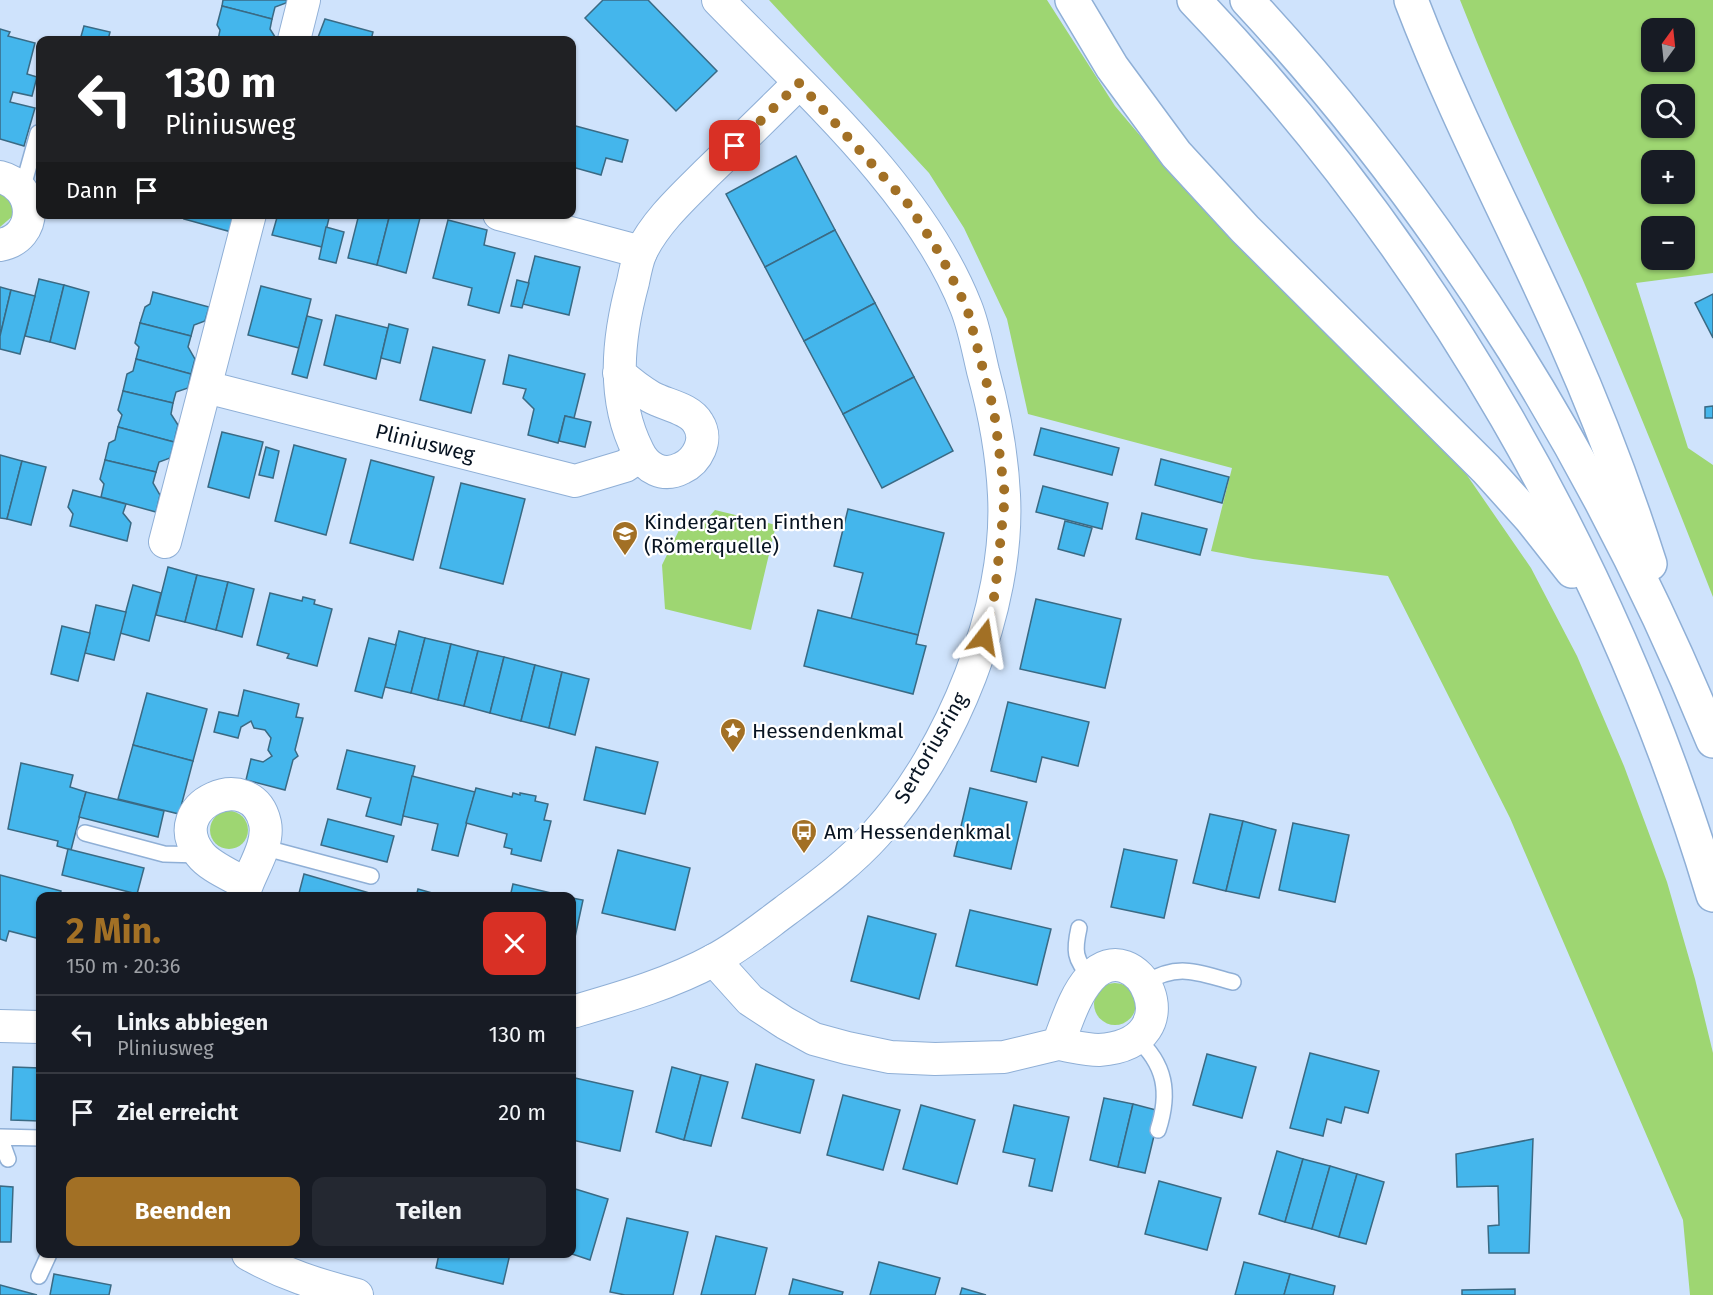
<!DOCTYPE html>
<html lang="de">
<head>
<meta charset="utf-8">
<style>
	body { margin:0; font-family:"Fira Sans",sans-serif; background:#242831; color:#f1f3f6; height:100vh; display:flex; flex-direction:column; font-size:22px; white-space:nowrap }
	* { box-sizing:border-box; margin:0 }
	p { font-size:20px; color:#9ea1a6 }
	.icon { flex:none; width:33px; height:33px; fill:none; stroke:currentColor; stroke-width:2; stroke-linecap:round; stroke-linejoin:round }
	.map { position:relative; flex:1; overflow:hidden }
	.sheet { position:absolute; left:36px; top:892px; width:540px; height:366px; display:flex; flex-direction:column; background:#171b24; border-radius:12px; box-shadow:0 2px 4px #0004 }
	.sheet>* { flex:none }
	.banner { position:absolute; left:36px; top:36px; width:540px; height:183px; border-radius:12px; box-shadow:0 2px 4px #0004; background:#202124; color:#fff; overflow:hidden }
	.needle { width:39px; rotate:15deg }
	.buttons { position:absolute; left:1641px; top:18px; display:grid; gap:12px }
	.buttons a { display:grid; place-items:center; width:54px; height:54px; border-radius:12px; background:#171b24; box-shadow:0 2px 4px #0004; font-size:30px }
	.pin { position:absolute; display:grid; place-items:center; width:51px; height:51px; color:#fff; margin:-26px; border-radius:12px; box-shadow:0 3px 9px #0006 }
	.me { position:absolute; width:66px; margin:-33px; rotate:14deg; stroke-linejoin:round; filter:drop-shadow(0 0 4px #0008) }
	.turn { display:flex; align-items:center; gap:21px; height:126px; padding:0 30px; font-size:27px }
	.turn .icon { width:78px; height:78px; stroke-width:2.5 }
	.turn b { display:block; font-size:42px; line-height:51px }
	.then { display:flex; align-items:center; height:57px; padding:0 30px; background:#0003; gap:12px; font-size:22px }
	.round { display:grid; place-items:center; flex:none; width:63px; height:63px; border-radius:12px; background:#242831 }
	.summary { display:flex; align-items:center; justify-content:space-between; height:102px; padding:0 30px }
	h1 { font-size:36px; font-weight:700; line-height:45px; color:#a27025 }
	.action { display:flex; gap:12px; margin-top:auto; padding:12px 30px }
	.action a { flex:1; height:69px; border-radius:12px; background:#a27025; color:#fff; font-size:24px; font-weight:700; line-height:69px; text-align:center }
	.action a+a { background:#242831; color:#f1f3f6 }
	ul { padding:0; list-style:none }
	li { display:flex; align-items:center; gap:18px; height:78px; padding:0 30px; border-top:2px solid #363941 }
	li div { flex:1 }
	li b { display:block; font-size:22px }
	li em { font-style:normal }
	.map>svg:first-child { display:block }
	.green { fill:#9ed672; fill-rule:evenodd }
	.building { fill:#44b6ec; stroke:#3a6a84; stroke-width:1.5 }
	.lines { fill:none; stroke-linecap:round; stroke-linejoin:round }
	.lane-casing { stroke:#8fafd6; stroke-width:18 }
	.street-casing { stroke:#8fafd6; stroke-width:34 }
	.highway-casing { stroke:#8fafd6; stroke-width:36 }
	.lane { stroke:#fff; stroke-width:15 }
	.street { stroke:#fff; stroke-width:32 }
	.highway { stroke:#fff; stroke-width:33 }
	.route { stroke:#a27025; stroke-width:10; stroke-dasharray:0 18 }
	.labels { text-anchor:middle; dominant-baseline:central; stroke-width:4.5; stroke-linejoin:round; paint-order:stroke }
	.street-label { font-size:21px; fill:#081422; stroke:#fff }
	.poi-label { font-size:21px; fill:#081422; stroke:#fff; text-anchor:start }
</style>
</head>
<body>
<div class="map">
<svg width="1713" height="1295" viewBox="0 0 1713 1295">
	<rect width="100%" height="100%" fill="#cfe3fc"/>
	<g class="green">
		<polygon points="769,0 1047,0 1115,106 1176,178 1462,468 1531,568 1577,656 1624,766 1667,882 1695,979 1713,1053 1713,1295 1690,1295 1683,1220 1510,818 1388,576 1253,559 1211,551 1232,468 1028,414 1007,319 964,228 929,173"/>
		<path d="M1460 0H1713V273L1636 283 1688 448 1713 465V597C1671 490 1628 383 1582 278 1540 186 1497 95 1460 0ZM1684 28V62H1652V28ZM1684 94V128H1652V94ZM1652 160H1684V194H1652ZM1652 226H1684V260H1652Z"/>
		<polygon points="0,189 11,196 14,215 0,227"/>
		<polygon points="715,510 776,525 751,630 665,609 662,565 684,520 701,526"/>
		<circle cx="229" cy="830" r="19"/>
		<circle cx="1115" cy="1004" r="21"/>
	</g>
	<g class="building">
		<polygon points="223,0 287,0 286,3 275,7 272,19 222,6"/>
		<polygon points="603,0 648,0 717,71 676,111 585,18"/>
		<polygon points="222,6 272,19 270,29 277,40 218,40 220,30 217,25"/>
		<polygon points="325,19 373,32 371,40 317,40"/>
		<polygon points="84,26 110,32 108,40 80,40"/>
		<polygon points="0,29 10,32 8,36 35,43 27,74 37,77 32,96 13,92 10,102 35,108 24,146 0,139"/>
		<polygon points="572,125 628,140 622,162 606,158 601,175 572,167"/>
		<polygon points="796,156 835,230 765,267 726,194"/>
		<polygon points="186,214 240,214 235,233 184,219"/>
		<polygon points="278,214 330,214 322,247 272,235"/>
		<polygon points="359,214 390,214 377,265 348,258"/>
		<polygon points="390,214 421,214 406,273 377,265"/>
		<polygon points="448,220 487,230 484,245 515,253 499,313 468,305 472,288 433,278"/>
		<polygon points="326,227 344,232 336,263 319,259"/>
		<polygon points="835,230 875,303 804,341 765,267"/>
		<polygon points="535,256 580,267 569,315 523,304"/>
		<polygon points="39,279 64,285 50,342 25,336"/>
		<polygon points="517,280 529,283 522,308 511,306"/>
		<polygon points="64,285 89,292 75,349 50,342"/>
		<polygon points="261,286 311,299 299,348 248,335"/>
		<polygon points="0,287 11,290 0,336"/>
		<polygon points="11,290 35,296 20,354 0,349 0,336"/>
		<polygon points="153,292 209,307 205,321 194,325 191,336 140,323 145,307 150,304"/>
		<polygon points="1713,294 1713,338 1695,303"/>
		<polygon points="875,303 914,377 843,414 804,341"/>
		<polygon points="336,315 388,328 376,379 324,365"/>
		<polygon points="307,316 322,320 307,378 292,374"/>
		<polygon points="140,323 191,336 188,347 195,359 191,374 136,359 139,347 135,343"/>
		<polygon points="389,324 408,329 400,363 381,358"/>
		<polygon points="433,347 485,360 471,413 420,400"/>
		<polygon points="509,355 585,374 574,418 565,416 558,443 528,435 534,409 523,398 526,389 503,384"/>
		<polygon points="136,359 191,374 188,388 176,392 173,403 123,391 127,374 133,371"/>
		<polygon points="914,377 953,451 882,488 843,414"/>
		<polygon points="123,391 173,403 171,414 178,425 174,442 118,427 122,415 118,410"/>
		<polygon points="1713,406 1713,418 1705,418 1705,407"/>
		<polygon points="565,416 591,422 585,447 559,441"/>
		<polygon points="118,427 174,442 170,458 159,462 156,472 105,460 109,443 115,440"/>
		<polygon points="1041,428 1119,448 1112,475 1034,455"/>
		<polygon points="222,432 263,442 249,498 208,487"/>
		<polygon points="294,445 346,459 326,535 275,521"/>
		<polygon points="266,447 279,451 273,478 259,475"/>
		<polygon points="0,455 22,461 7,519 0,518"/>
		<polygon points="1161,459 1229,477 1222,503 1155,485"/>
		<polygon points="105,460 156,472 153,483 160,495 156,512 101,497 104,484 100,479"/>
		<polygon points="371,460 434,477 413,560 350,543"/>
		<polygon points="22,461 46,467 31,525 7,519"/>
		<polygon points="461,483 525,499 503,584 440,568"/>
		<polygon points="1043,486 1108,503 1102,529 1036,512"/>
		<polygon points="73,490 126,504 123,513 131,523 127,541 70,526 73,514 68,507"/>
		<polygon points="848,509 944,533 918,635 851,619 863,573 834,566"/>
		<polygon points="1142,513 1207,529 1200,555 1136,539"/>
		<polygon points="1065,521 1092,528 1084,556 1058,549"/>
		<polygon points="168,567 197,575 185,622 156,615"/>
		<polygon points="197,575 228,582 216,630 185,622"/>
		<polygon points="228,582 254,589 242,637 216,630"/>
		<polygon points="133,585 161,593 149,641 120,633"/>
		<polygon points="270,593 302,601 303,597 315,600 314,604 332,609 317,666 287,658 289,654 257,645"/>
		<polygon points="1036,599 1121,619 1105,688 1020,669"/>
		<polygon points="96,605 126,612 114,660 85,653"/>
		<polygon points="818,610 918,635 916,644 926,646 913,694 804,666"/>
		<polygon points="62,626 90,633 78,681 51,674"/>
		<polygon points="399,631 425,638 411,693 385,687"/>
		<polygon points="369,638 396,645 382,698 355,691"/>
		<polygon points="425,638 451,644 438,700 411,693"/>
		<polygon points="451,644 478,651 464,706 438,700"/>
		<polygon points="478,651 504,657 490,713 464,706"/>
		<polygon points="504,657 535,665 521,721 490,713"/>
		<polygon points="535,665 562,672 549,728 521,721"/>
		<polygon points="562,672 589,679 575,735 549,728"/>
		<polygon points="244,690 299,704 296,717 303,718 295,750 298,756 293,760 285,790 246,780 251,759 263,762 272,756 268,750 271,738 265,730 254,728 251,721 241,727 238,738 214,732 219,712 238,716"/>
		<polygon points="147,693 207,709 193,761 133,745"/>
		<polygon points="1008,702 1089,722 1078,766 1042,757 1036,782 991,771"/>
		<polygon points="133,745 193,761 179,814 118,799"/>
		<polygon points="596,747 658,762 645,814 584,800"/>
		<polygon points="347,750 415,766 401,825 366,816 371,798 337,789"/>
		<polygon points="21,763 73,775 70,787 86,792 71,850 57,846 58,841 8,829"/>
		<polygon points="412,776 475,792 458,856 432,850 438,824 403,816"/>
		<polygon points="476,788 512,797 513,793 520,795 520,793 536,796 535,801 548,804 544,820 551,821 541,861 511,854 512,849 504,847 507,834 466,823"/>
		<polygon points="970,788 1027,802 1011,869 954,856"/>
		<polygon points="86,792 164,811 158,837 79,817"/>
		<polygon points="1210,814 1243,821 1226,891 1193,883"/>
		<polygon points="328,819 394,836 387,862 321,845"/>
		<polygon points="1243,821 1276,830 1259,898 1226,891"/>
		<polygon points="1293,823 1349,835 1335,902 1279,890"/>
		<polygon points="68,849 144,868 137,894 62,875"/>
		<polygon points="1124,849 1177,860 1164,918 1111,907"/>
		<polygon points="618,850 690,868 675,930 602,913"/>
		<polygon points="304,874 380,896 380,897 298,897"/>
		<polygon points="0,875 61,891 59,897 40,897 40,939 9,931 6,941 0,939"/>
		<polygon points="513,884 568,897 510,897"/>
		<polygon points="418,889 446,897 416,897"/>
		<polygon points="572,898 583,900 572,951"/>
		<polygon points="970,910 1051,929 1037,985 956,966"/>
		<polygon points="868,916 936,934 919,999 851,981"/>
		<polygon points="1310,1053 1379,1071 1368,1113 1345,1107 1341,1123 1327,1119 1323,1136 1290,1128"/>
		<polygon points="1207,1054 1256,1067 1242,1118 1193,1105"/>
		<polygon points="756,1064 814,1080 800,1133 742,1118"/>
		<polygon points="13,1067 40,1068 40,1121 11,1120"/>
		<polygon points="672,1067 701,1075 684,1140 656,1132"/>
		<polygon points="701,1075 728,1082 711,1146 684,1140"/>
		<polygon points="575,1078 633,1091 620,1151 572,1140 572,1094"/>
		<polygon points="843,1095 900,1110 883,1170 827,1155"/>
		<polygon points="1104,1098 1133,1104 1118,1167 1090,1160"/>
		<polygon points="1133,1104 1160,1111 1145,1173 1118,1167"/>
		<polygon points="921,1105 975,1120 957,1184 903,1169"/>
		<polygon points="1014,1105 1069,1117 1052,1191 1029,1186 1035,1159 1003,1152"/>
		<polygon points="1533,1139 1529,1253 1489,1253 1488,1226 1499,1225 1498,1186 1457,1187 1456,1154"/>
		<polygon points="1277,1151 1303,1159 1285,1222 1259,1214"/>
		<polygon points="1303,1159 1330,1166 1312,1229 1285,1222"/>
		<polygon points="1330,1166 1357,1174 1339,1237 1312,1229"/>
		<polygon points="1357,1174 1384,1182 1366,1244 1339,1237"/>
		<polygon points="1159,1181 1221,1198 1207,1250 1145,1234"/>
		<polygon points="0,1186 13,1187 11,1242 0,1242"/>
		<polygon points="572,1188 608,1199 590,1260 572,1254"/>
		<polygon points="627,1218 688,1232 673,1295 625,1295 610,1292"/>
		<polygon points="716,1236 767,1248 755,1295 701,1295"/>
		<polygon points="439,1254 510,1254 503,1284 436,1268"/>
		<polygon points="879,1262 940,1278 935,1295 870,1295"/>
		<polygon points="1244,1262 1290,1274 1284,1295 1235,1295"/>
		<polygon points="54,1274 111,1285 109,1295 50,1295"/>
		<polygon points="1290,1274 1335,1286 1333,1295 1284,1295"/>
		<polygon points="793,1279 843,1292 842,1295 789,1295"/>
		<polygon points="0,1285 37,1295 0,1295"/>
		<polygon points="962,1288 986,1295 960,1295"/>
		<polygon points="1515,1289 1515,1295 1462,1295 1462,1290"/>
	</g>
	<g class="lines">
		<defs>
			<g id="lane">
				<polyline points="22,190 38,133"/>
				<polyline points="85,833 164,854 200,855"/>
				<polyline points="262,847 371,876"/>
				<path d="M1079 928C1074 950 1074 960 1091 977"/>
				<path d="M1145 983C1179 962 1198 973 1233 982"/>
				<path d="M1135 1037C1166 1064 1170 1093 1158 1130"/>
				<polyline points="8,1159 0,1137 40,1138"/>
				<polyline points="39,1276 49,1254"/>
			</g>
			<g id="street">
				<polyline points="294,40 304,0"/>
				<path d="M0 177C38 186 39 238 0 245"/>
				<polyline points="499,214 641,252"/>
				<path d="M619 373C629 382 639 390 651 397 665 405 690 408 698 423 709 440 697 461 682 468 663 478 646 468 638 451 611 398 618 337 633 282 635 272 637 261 641 252 656 221 684 196 708 172 738 143 769 113 799 83"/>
				<polyline points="206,387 575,481 625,466 640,456"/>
				<polyline points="165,542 250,214"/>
				<path d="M243 897C248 874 270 847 265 823 252 765 162 805 200 854 210 867 231 875 246 884"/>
				<path d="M714 960 750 1000 785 1023 814 1039 847 1048 890 1057 935 1059 1004 1057 1058 1044C1067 1022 1074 996 1090 978 1136 927 1198 1043 1099 1050 1086 1050 1071 1046 1058 1044"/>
				<path d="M572 1012C620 998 670 984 714 960 739 947 762 928 785 911 817 887 849 864 876 834 951 752 1010 607 1004 495 1002 453 994 411 983 371 978 350 974 327 966 307 920 190 804 89 718 0"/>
				<polyline points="0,1026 40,1027"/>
				<path d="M248 1254C283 1274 318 1285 357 1295"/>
			</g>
			<g id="highway">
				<polyline points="1072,0 1112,67 1176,154 1245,229 1486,469 1531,519 1572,571"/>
				<path d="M1194 0C1434 251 1613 562 1713 895"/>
				<path d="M1247 0C1447 215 1602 469 1713 741"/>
				<path d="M1411 0C1456 118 1515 228 1566 343 1598 415 1626 489 1650 564"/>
			</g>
		</defs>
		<use href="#lane" class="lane-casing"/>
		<use href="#street" class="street-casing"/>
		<use href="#highway" class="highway-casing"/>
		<use href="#lane" class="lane"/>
		<use href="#street" class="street"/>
		<use href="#highway" class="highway"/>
	</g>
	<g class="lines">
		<polyline class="route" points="735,146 799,83 908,204 940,254 967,308 994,411 1005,496 995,593 984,637"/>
	</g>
	<defs>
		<symbol id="school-pin" viewBox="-11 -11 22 30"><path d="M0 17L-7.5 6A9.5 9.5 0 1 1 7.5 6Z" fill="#a27025" stroke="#fff"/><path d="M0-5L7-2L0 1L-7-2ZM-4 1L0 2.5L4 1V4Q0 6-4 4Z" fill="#fff"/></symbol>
		<symbol id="sight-pin" viewBox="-11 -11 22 30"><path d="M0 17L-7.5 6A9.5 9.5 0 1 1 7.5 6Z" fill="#a27025" stroke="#fff"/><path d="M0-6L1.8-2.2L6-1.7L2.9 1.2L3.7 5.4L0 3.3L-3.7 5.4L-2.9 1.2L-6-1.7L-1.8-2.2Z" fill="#fff"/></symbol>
		<symbol id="bus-pin" viewBox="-11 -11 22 30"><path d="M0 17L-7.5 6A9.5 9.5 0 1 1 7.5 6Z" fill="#a27025" stroke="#fff"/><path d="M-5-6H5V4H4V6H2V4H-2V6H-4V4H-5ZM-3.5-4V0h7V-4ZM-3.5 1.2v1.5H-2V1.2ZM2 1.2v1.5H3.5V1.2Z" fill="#fff"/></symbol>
	</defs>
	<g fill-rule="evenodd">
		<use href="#school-pin" x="610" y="519" width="30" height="40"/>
		<use href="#sight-pin" x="718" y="716" width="30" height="40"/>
		<use href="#bus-pin" x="789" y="817" width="30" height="40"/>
	</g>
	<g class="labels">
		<g class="street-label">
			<text transform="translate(425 443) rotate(14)">Pliniusweg</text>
			<text transform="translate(931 748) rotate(-60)">Sertoriusring</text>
		</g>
		<g class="poi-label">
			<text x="644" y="522">Kindergarten Finthen<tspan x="644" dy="24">(Römerquelle)</tspan></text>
			<text x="752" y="731">Hessendenkmal</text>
			<text x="824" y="832">Am Hessendenkmal</text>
		</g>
	</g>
</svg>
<div class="buttons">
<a><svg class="needle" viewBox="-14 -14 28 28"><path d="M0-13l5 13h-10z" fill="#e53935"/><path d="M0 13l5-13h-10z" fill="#9ea1a6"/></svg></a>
<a><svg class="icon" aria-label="search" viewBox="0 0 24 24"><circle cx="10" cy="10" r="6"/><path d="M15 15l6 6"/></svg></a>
<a>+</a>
<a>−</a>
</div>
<div class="pin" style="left:735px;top:146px;background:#d93025"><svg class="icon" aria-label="arrive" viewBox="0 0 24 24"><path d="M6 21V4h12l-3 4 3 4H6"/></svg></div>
<svg class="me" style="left:984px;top:637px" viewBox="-20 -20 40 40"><path d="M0-17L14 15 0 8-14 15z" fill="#a27025" stroke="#fff" stroke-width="4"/></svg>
<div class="banner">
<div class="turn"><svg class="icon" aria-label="left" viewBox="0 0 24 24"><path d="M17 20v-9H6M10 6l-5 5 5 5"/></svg><div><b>130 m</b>Pliniusweg</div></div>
<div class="then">Dann<svg class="icon" aria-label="arrive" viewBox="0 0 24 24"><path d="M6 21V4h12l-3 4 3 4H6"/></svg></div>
</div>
<section class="sheet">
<div class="summary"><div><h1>2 Min.</h1><p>150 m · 20:36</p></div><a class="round" style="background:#d93025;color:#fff"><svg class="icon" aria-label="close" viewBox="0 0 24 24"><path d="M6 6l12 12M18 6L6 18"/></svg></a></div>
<ul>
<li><svg class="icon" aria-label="left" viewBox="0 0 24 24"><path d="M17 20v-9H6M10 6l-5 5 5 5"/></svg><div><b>Links abbiegen</b><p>Pliniusweg</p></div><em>130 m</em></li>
<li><svg class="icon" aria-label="arrive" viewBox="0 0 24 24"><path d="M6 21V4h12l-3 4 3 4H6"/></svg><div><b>Ziel erreicht</b></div><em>20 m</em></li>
</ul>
<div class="action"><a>Beenden</a><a>Teilen</a></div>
</section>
</div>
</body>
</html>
